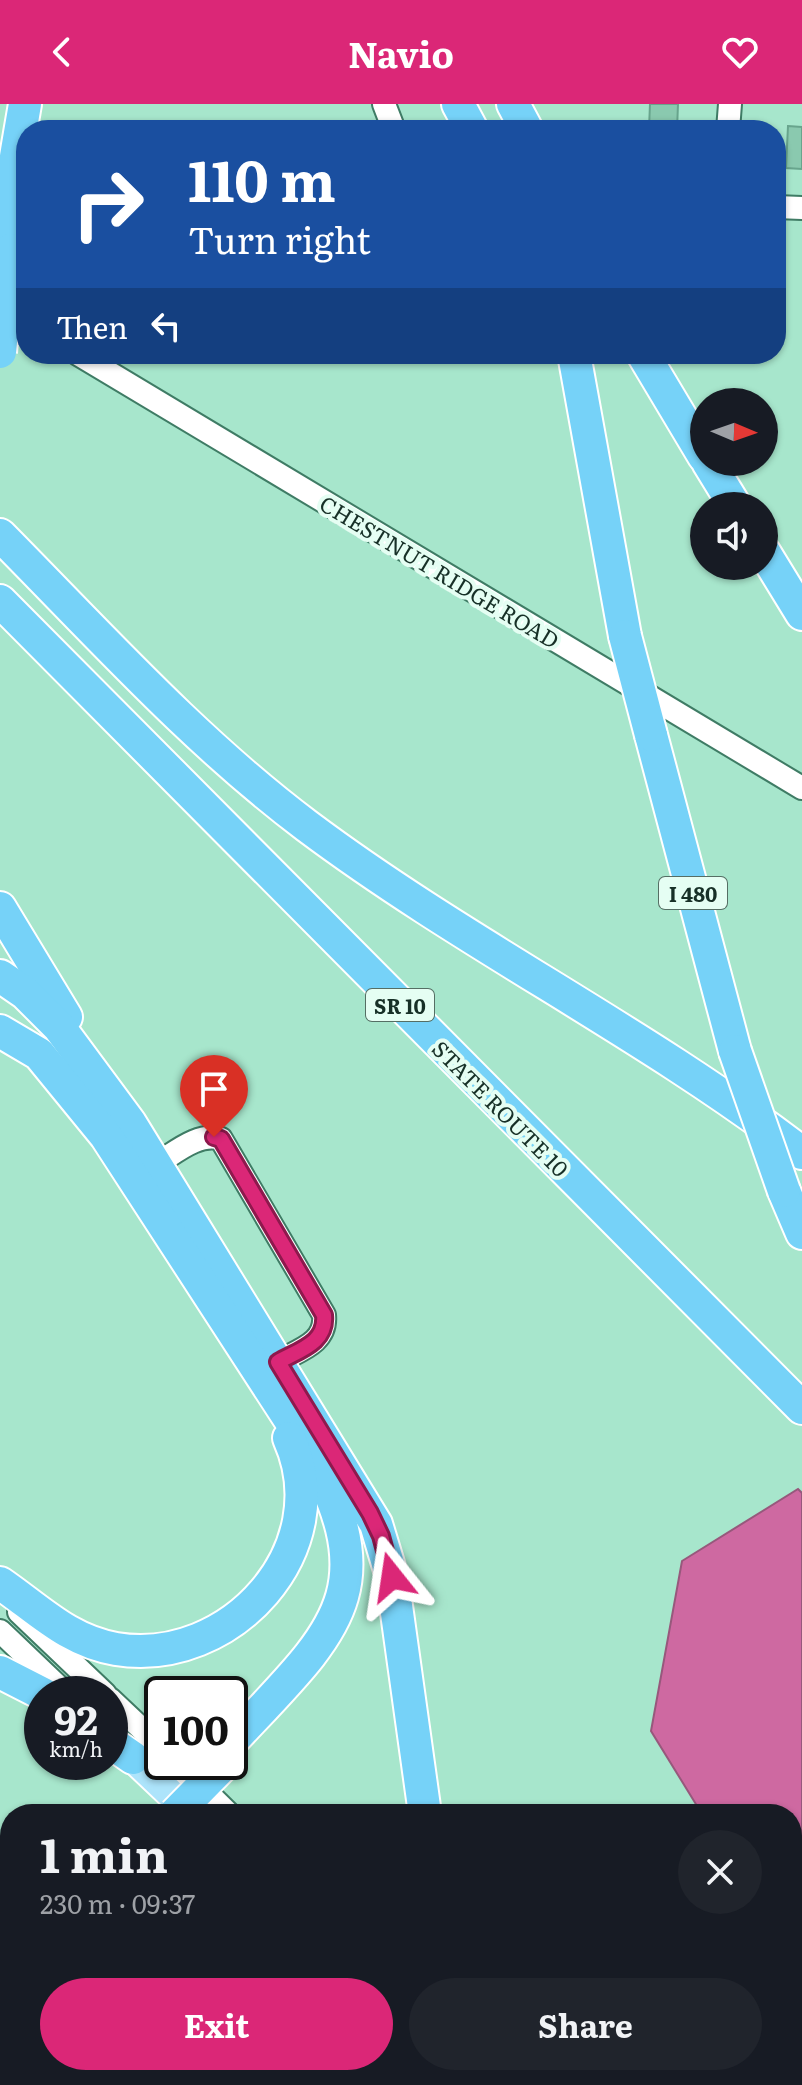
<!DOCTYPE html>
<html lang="en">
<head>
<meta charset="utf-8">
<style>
	body { margin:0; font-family:Literata,serif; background:#20242c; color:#f1f3f6; height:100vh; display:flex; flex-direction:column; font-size:30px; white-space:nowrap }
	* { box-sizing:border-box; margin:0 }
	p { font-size:26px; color:#9ea1a6 }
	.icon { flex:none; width:44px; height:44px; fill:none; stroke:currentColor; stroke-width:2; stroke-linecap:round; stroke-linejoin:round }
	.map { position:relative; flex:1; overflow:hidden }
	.panel { position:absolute; left:0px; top:1700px; width:802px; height:282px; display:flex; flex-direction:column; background:#171b24; border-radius:32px 32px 0 0; box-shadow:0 2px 6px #0004 }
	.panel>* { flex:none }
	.top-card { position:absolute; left:16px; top:16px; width:770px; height:244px; border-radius:32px; box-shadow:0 2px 6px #0004; background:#1a4fa0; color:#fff; overflow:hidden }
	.needle { width:52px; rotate:92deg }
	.tools { position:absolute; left:690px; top:284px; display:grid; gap:16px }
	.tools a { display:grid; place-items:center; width:88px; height:88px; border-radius:50%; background:#171b24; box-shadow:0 2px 6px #0004; font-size:40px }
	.speed { position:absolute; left:24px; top:1572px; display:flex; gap:16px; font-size:40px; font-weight:700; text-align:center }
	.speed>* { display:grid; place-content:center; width:104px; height:104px; border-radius:50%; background:#171b24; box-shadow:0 2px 6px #0004; line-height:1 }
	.speed small { font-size:20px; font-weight:400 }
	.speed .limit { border:4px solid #111; border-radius:12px; background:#fff; color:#111 }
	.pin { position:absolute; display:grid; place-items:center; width:68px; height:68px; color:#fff; margin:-82px -34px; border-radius:50% 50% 50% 0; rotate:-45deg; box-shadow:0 0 8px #0007 }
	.pin .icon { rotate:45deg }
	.me { position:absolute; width:88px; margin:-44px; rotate:345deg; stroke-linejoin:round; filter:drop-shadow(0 0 6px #0008) }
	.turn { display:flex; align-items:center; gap:28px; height:168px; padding:0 40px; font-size:36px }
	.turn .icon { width:104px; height:104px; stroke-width:2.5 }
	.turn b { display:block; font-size:56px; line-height:68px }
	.then { display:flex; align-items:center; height:76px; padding:0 40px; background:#0003; gap:16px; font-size:30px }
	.round { display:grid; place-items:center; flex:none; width:84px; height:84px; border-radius:42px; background:#20242c }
	.overview { display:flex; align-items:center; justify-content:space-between; height:136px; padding:0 40px }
	h1 { font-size:48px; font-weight:700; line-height:60px }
	.action { display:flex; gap:16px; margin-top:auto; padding:16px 40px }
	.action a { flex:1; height:92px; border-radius:48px; background:#db2777; color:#fff; font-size:32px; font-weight:700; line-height:92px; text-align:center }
	.action a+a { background:#20242c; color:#f1f3f6 }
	header { display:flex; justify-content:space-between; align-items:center; height:104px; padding:0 40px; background:#db2777; color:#fff; font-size:36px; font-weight:700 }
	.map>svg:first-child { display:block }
	.built { fill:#95dec1 }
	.water { fill:#ce69a1; stroke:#97587c; stroke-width:2 }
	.building { fill:#8ac9af; stroke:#68a58d; stroke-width:2 }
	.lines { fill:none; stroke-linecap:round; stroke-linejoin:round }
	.minor-casing { stroke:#3f7c65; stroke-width:26 }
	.major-casing { stroke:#fff; stroke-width:32 }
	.highway-casing { stroke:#fff; stroke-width:36 }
	.minor { stroke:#fff; stroke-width:22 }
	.major { stroke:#ade4fb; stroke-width:28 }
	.highway { stroke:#76d2f8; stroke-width:32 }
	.highway-bridge-casing { stroke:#fff; stroke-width:36; stroke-linecap:butt }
	.highway-bridge { stroke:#76d2f8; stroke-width:32 }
	.route-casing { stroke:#8e194d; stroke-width:20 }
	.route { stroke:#db2777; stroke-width:14 }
	.labels { text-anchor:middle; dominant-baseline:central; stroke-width:8; stroke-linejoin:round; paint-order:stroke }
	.shield { fill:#e5fef3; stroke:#556e64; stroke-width:2 }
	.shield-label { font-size:20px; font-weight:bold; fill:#173027 }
	.street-label { font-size:22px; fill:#173027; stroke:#e5fef3 }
</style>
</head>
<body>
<header><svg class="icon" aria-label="back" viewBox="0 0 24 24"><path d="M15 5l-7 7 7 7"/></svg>Navio<svg class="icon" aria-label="heart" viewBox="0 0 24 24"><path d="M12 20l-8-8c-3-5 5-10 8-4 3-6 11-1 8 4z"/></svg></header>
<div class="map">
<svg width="802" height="1981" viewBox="0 0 802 1981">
	<rect width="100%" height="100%" fill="#a7e6cc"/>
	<polygon class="built" points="792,1763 802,1763 802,1981 572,1981 568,1976 570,1972 792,1972"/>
	<polygon class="water" points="798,1385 802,1389 802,1740 792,1739 792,1710 702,1710 651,1627 682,1457"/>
	<g class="building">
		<polygon points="650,0 678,0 677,26 649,25"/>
		<polygon points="788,22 802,23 802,65 786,64"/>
	</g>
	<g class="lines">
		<defs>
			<g id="minor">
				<polyline points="384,0 394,26"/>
				<polyline points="728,26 730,0"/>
				<polyline points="776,103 802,104"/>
				<polyline points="78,250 802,684"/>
				<path d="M158 1059C176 1048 199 1028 221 1035L324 1211C327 1239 299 1246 278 1258"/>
				<polyline points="19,1508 105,1590"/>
				<polyline points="0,1527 66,1590"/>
				<polyline points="110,1595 162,1644"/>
				<polyline points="176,1658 229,1710"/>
				<polyline points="792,1898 802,1900"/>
				<polyline points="0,1953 10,1951"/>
				<polyline points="49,1972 50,1981"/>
				<polyline points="673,1972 683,1981"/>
			</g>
			<g id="major">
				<polyline points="133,1654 192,1710"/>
				<polyline points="483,1972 492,1981"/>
			</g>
			<g id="highway">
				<polyline points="458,0 472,26"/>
				<polyline points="513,0 527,26"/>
				<polyline points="0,146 25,0"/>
				<polyline points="574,250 625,532"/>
				<polyline points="643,250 704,352"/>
				<polyline points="708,358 735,402"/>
				<path d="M0 431C99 531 194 637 307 722 466 841 644 928 802 1049"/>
				<polyline points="764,448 802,510"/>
				<polyline points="0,497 802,1304"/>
				<polyline points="651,631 735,947"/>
				<polyline points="0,804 66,913"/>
				<polyline points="0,872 25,889 59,923 130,1019 376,1420 392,1473 425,1710"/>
				<path d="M0 927 39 950 106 1032 302 1334C391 1487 336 1526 230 1639"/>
				<polyline points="784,1087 802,1129"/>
				<path d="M0 1479C38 1505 68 1537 116 1545 230 1564 339 1445 289 1334"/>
				<polyline points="0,1568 43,1590"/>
				<polyline points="110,1638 133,1654"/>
				<polyline points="0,1842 10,1839"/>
				<polyline points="511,1972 516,1981"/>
			</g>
		</defs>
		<use href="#minor" class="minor-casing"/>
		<use href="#major" class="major-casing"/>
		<use href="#highway" class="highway-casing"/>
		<use href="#minor" class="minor"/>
		<use href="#major" class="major"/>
		<use href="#highway" class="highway"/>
		<defs>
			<g id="highway-bridge">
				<polyline points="0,248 10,146"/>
				<polyline points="625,532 651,631"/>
				<polyline points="735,947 784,1087"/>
				<polyline points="175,1710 226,1658"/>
			</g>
		</defs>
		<use href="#highway-bridge" class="highway-bridge-casing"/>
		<use href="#highway-bridge" class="highway-bridge"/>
	</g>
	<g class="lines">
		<defs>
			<path id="route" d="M214 1033 221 1035 324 1211C327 1239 299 1246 278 1258L370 1409 381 1432 392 1473"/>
		</defs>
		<use href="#route" class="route-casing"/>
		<use href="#route" class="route"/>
	</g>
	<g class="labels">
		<g class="shield">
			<rect x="659" y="773" width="68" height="32" rx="6"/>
			<rect x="366" y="885" width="68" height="32" rx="6"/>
		</g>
		<g class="shield-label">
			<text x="693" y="789">I 480</text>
			<text x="400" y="901">SR 10</text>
		</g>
		<g class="street-label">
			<text transform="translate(440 467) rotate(31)">CHESTNUT RIDGE ROAD</text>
			<text transform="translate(501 1004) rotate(45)">STATE ROUTE 10</text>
		</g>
	</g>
</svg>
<div class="tools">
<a><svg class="needle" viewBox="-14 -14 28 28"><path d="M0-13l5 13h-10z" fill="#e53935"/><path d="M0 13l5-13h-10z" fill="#9ea1a6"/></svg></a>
<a><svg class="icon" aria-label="sound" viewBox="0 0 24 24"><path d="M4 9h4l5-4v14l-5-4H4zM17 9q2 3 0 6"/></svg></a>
</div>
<div class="speed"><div>92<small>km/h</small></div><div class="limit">100</div></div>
<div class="pin" style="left:214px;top:1033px;background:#d93025"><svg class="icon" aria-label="arrive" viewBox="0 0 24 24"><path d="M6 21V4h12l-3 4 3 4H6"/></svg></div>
<svg class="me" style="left:392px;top:1473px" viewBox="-20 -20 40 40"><path d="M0-17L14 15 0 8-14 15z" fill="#db2777" stroke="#fff" stroke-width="4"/></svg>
<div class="top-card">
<div class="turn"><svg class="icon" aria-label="right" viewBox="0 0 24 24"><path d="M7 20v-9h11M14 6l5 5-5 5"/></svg><div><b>110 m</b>Turn right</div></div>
<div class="then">Then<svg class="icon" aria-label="left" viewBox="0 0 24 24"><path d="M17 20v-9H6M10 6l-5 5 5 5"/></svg></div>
</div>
<section class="panel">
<div class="overview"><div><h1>1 min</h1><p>230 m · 09:37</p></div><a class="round"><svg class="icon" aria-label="close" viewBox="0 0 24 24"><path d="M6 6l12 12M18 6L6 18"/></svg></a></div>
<div class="action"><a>Exit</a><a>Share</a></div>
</section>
</div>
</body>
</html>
